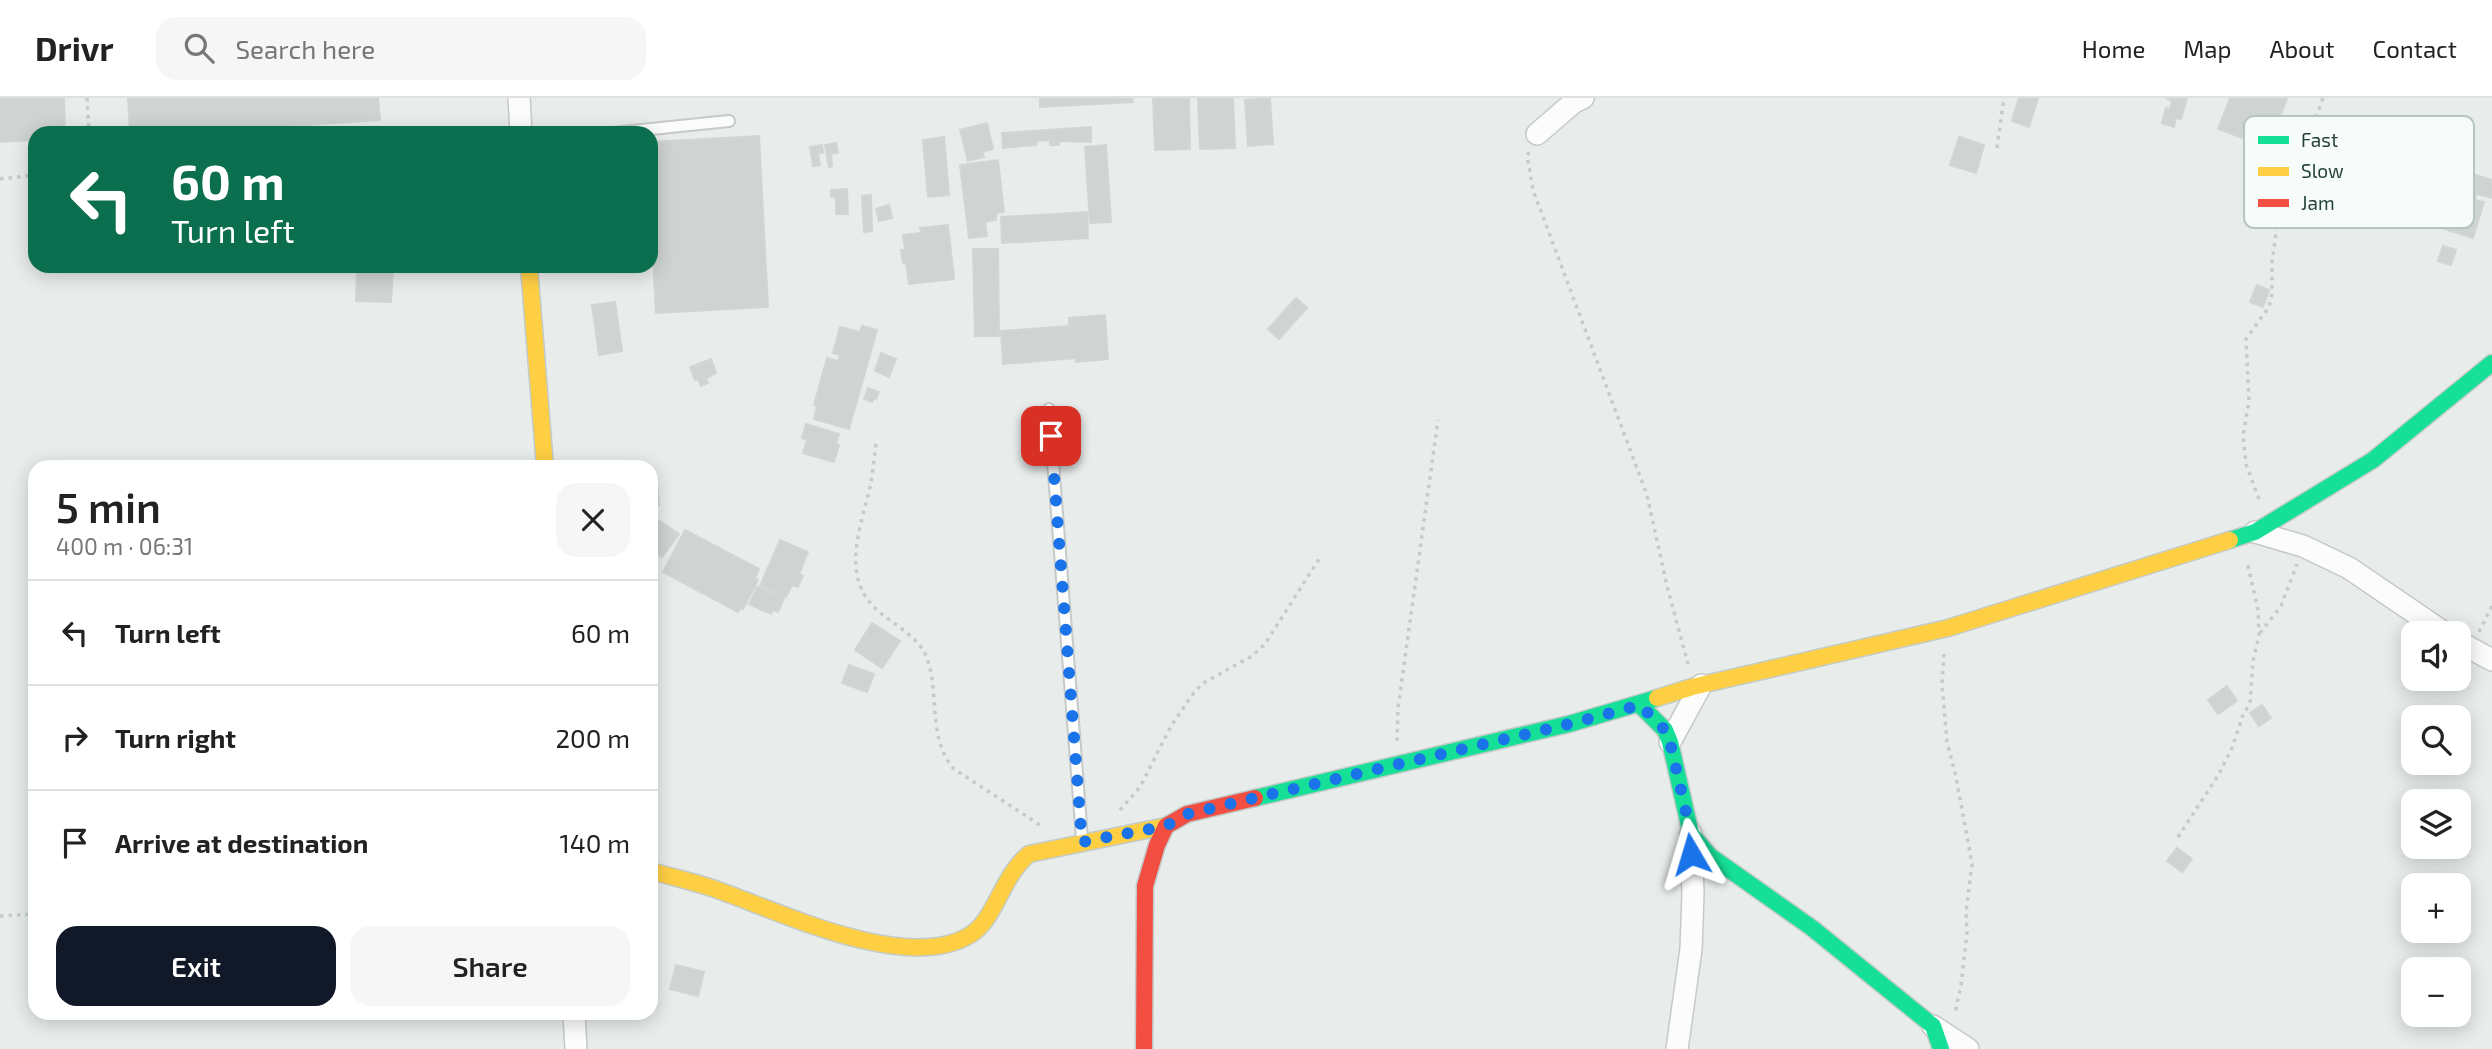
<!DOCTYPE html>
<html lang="en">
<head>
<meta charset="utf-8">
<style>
	body { margin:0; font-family:"Exo 2",sans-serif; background:#f6f6f6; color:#222; height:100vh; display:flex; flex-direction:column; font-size:26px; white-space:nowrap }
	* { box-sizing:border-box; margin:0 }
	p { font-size:23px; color:#767676 }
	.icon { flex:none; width:38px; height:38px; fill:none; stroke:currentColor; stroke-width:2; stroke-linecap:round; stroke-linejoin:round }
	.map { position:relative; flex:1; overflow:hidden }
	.side { position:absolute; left:28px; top:362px; width:630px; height:560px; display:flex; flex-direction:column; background:#fff; border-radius:21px; box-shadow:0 4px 18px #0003 }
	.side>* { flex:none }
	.top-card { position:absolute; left:28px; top:28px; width:630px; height:147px; border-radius:21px; box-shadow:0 4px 18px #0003; background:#0b6e4f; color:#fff; overflow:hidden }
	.buttons { position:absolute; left:2401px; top:523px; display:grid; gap:14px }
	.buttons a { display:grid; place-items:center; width:70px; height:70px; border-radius:14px; background:#fff; box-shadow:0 4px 18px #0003; font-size:35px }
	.pin { position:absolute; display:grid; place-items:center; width:60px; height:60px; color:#fff; margin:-30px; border-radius:14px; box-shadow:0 4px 10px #0006 }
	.me { position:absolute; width:77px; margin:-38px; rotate:353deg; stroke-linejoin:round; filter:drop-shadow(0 0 5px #0008) }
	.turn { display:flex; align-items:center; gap:24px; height:147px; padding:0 28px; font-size:32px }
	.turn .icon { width:91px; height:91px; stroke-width:2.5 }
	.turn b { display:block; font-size:49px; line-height:60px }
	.round { display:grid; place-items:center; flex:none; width:74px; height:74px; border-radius:21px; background:#f6f6f6 }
	.summary { display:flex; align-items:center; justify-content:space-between; height:119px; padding:0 28px }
	h1 { font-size:42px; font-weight:600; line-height:52px }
	.button { display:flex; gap:14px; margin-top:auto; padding:14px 28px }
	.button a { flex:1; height:80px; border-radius:21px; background:#111827; color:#fff; font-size:28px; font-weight:600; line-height:80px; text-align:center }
	.button a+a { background:#f6f6f6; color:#222 }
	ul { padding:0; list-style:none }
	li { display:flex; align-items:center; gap:21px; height:105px; padding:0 28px; border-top:2px solid #e0e0e0 }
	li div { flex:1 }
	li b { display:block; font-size:26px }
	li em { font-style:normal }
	header { display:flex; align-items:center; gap:42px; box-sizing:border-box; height:98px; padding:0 35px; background:#fff; border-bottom:2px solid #e0e0e0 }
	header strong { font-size:33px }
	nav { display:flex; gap:38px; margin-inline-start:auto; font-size:24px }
	.search { width:490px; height:63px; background:#f6f6f6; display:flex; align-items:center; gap:18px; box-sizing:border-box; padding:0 24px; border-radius:21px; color:#767676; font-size:26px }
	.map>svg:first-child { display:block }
	.building { fill:#cfd4d2; stroke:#d1d6d4; stroke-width:2 }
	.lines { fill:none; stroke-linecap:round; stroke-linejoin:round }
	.lane-casing { stroke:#c5cac8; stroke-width:14 }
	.street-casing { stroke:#c5cac8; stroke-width:24 }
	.fast-casing { stroke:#c3cbc8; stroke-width:19 }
	.slow-casing { stroke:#c3cbc8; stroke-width:19 }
	.jam-casing { stroke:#c3cbc8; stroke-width:19 }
	.path { stroke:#c3ccca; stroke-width:3.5; stroke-dasharray:3.5 5; stroke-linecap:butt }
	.lane { stroke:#fcfcfc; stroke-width:10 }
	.street { stroke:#fcfcfc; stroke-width:21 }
	.fast { stroke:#16e098; stroke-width:16 }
	.slow { stroke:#ffcf43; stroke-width:16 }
	.jam { stroke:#f24e42; stroke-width:16 }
	.route { stroke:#1a73e8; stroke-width:12; stroke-dasharray:0 21.6 }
	.key { fill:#f7fbf9; stroke:#b8c4c0; stroke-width:2 }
	.key-label { font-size:19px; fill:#24423a }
</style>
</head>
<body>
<header>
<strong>Drivr</strong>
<div class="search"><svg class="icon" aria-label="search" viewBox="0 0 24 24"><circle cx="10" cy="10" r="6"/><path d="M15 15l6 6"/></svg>Search here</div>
<nav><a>Home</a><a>Map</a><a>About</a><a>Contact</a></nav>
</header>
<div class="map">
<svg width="2492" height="951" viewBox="0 0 2492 951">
	<rect width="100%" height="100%" fill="#e8edeb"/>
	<g class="building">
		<polygon points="0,0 64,0 65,35 35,35 35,42 0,44"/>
		<polygon points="128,0 378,0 380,22 181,35 130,35"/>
		<polygon points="1040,0 1132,0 1133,4 1040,9"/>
		<polygon points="1153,0 1189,0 1190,51 1155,52"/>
		<polygon points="1198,0 1233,0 1235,50 1200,51"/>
		<polygon points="1270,0 1273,46 1248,48 1245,2"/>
		<polygon points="2019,0 2038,0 2029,29 2012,23"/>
		<polygon points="2166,0 2187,0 2181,21 2176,20 2174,29 2162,25 2166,10 2170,11 2172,3"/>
		<polygon points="2230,0 2287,0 2269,50 2218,31"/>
		<polygon points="987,25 993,51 982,54 984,59 968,63 960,32"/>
		<polygon points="1091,29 1091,44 1059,43 1059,47 1050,47 1050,42 1036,43 1036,47 1003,50 1002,35"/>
		<polygon points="759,38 768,209 656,215 651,123 651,44"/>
		<polygon points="944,39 949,97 928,99 923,42"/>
		<polygon points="1959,39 1984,47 1976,75 1950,67"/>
		<polygon points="836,45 838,55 831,56 832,68 829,69 825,47"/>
		<polygon points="822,47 823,55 818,55 820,67 813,68 810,49"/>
		<polygon points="1106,47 1111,124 1090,125 1085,49"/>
		<polygon points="998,62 1004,114 996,115 996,122 985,124 987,138 969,140 960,67"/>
		<polygon points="2473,76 2492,82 2492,100 2467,93"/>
		<polygon points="847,91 848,116 836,116 836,99 831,99 831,92"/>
		<polygon points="2465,92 2477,96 2475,102 2484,104 2473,140 2441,130 2446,113 2457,116"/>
		<polygon points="871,97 872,133 864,134 862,98"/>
		<polygon points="889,107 892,120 879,123 876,111"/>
		<polygon points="1087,114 1088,140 1002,145 1001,119"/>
		<polygon points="948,127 954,181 909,186 906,165 903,165 901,152 905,152 903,137 921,135 920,130"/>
		<polygon points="2443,148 2456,152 2451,167 2438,163"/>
		<polygon points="973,151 998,151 999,238 975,238"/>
		<polygon points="357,168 393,168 391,204 356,203"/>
		<polygon points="2257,187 2269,192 2263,209 2250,204"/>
		<polygon points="1296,200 1307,210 1279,241 1268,231"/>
		<polygon points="615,204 622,253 599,257 592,207"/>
		<polygon points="1105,217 1108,261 1076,264 1076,260 1003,266 1001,233 1069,228 1069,220"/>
		<polygon points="862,228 877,232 849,331 814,321 817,308 814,307 827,260 838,263 840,257 833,255 840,229 860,234"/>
		<polygon points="881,255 896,261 889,279 875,273"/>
		<polygon points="711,261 716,275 706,281 708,285 701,288 698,281 695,282 690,269"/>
		<polygon points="868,290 879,294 876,301 874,300 872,304 864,301"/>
		<polygon points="806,326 839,336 836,346 839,347 834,364 803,355 807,342 802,340"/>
		<polygon points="657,386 659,407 651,408 651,387"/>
		<polygon points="658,422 679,436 662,459 651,451 651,432"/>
		<polygon points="685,432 759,471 755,480 758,482 743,511 741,509 738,514 663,474"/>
		<polygon points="780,442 808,454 799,476 803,478 798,489 792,487 786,499 760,488"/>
		<polygon points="757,489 784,500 778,514 773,512 771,516 749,506"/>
		<polygon points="872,525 900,543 882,570 855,552"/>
		<polygon points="849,567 874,576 867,594 842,585"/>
		<polygon points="2227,588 2237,603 2218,616 2208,602"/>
		<polygon points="2262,607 2271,620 2259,628 2250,615"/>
		<polygon points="2177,750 2192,761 2182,774 2167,763"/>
		<polygon points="676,867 704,874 698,898 670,891"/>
	</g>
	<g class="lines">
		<defs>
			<g id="lane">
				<polyline points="612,35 729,23"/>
				<polyline points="1049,311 1082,741"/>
			</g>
			<g id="street">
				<polyline points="519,0 521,35"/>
				<polyline points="1537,36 1574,4 1583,0"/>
				<polyline points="2255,434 2303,448 2349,470 2446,536"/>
				<polyline points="2459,544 2492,562"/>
				<polyline points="1670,644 1701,587"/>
				<polyline points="574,915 576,951"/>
				<polyline points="1933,928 1968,951"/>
				<polyline points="1677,951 1691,851 1693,796 1691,736"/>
			</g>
			<g id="fast">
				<polyline points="2230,442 2255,434 2373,362 2492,265"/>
				<polyline points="1640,607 1665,632 1670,644 1691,736 1710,758 1812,830 1933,928 1941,951"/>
				<polyline points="1255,700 1569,626 1657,600"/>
			</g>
			<g id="slow">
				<polyline points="529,168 545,369"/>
				<polyline points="1657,600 1692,589 1948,530 2230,442"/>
				<path d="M651 773C675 780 700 785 723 794 785 816 908 875 970 837 996 821 1001 779 1029 756L1166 728"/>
			</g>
			<polyline id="jam" points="1144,951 1145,788 1157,747 1166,728 1187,716 1255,700"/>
		</defs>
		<use href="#lane" class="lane-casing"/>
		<use href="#street" class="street-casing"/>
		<use href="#fast" class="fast-casing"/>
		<use href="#slow" class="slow-casing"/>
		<use href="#jam" class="jam-casing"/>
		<g class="path">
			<polyline points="87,0 89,35"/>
			<polyline points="1997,50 2004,0"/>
			<polyline points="1529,54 1527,58 1533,92 1647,397 1667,488 1688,566"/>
			<polyline points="0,81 35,77"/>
			<path d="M876 346C874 360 873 375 870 389 861 429 840 477 876 511 893 527 921 539 928 563 939 597 928 642 954 671L1040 727"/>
			<polyline points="2259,401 2246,366 2243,338 2249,303 2246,241 2269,209 2272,195 2272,165 2277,127 2323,0"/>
			<polyline points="2479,534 2492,508"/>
			<polyline points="2260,535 2281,508 2297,466"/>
			<polyline points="1944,556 1942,586 1947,644 1956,679 1972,766 1966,814 1967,835 1961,887 1955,915"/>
			<polyline points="1397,643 1398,610 1438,322"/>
			<polyline points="1120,712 1140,689 1171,628 1195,593 1205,584 1252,558 1265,546 1319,461"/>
			<polyline points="2178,739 2219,676 2232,650 2243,617 2250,605 2253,563 2259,537 2258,512 2247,463"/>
			<polyline points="0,818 35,816"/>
		</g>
		<use href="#lane" class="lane"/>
		<use href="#street" class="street"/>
		<use href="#fast" class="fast"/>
		<use href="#slow" class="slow"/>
		<use href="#jam" class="jam"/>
	</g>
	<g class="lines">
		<polyline class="route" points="1051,338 1082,744 1166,728 1187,716 1569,626 1640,607 1665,632 1670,644 1691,736 1691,756"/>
	</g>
	<rect x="2244" y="18" width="230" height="112" rx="10" class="key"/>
	<rect x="2258" y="38" width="31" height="8" fill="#16e098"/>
	<rect x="2258" y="69" width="31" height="9" fill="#ffcf43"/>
	<rect x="2258" y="101" width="31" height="8" fill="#f24e42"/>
	<g class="key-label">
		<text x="2301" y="49">Fast</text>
		<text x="2301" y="80">Slow</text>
		<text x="2301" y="112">Jam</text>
	</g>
</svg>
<div class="buttons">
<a><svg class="icon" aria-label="sound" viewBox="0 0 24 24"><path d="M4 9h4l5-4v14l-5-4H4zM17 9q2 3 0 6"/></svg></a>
<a><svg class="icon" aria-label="search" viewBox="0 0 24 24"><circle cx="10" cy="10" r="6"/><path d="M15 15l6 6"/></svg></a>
<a><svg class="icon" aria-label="layers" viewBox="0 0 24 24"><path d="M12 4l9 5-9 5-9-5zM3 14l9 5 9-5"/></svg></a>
<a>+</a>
<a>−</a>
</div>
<div class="pin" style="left:1051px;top:338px;background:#d93025"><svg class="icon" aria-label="arrive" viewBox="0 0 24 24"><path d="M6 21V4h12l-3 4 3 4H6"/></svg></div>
<svg class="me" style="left:1691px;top:756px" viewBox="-20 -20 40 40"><path d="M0-17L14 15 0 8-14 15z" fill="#1a73e8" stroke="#fff" stroke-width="4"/></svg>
<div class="top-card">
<div class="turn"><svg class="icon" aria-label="left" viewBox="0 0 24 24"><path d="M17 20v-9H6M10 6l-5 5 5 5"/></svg><div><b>60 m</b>Turn left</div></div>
</div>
<section class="side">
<div class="summary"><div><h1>5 min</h1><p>400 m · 06:31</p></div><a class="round"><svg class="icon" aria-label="close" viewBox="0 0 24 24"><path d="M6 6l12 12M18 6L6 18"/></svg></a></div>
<ul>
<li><svg class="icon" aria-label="left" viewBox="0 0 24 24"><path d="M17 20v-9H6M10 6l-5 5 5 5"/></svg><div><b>Turn left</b></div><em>60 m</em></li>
<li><svg class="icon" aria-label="right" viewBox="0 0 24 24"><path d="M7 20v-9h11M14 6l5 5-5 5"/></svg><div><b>Turn right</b></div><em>200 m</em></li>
<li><svg class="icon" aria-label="arrive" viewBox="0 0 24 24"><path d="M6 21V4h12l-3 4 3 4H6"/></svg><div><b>Arrive at destination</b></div><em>140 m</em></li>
</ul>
<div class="button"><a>Exit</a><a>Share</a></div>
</section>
</div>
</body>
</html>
